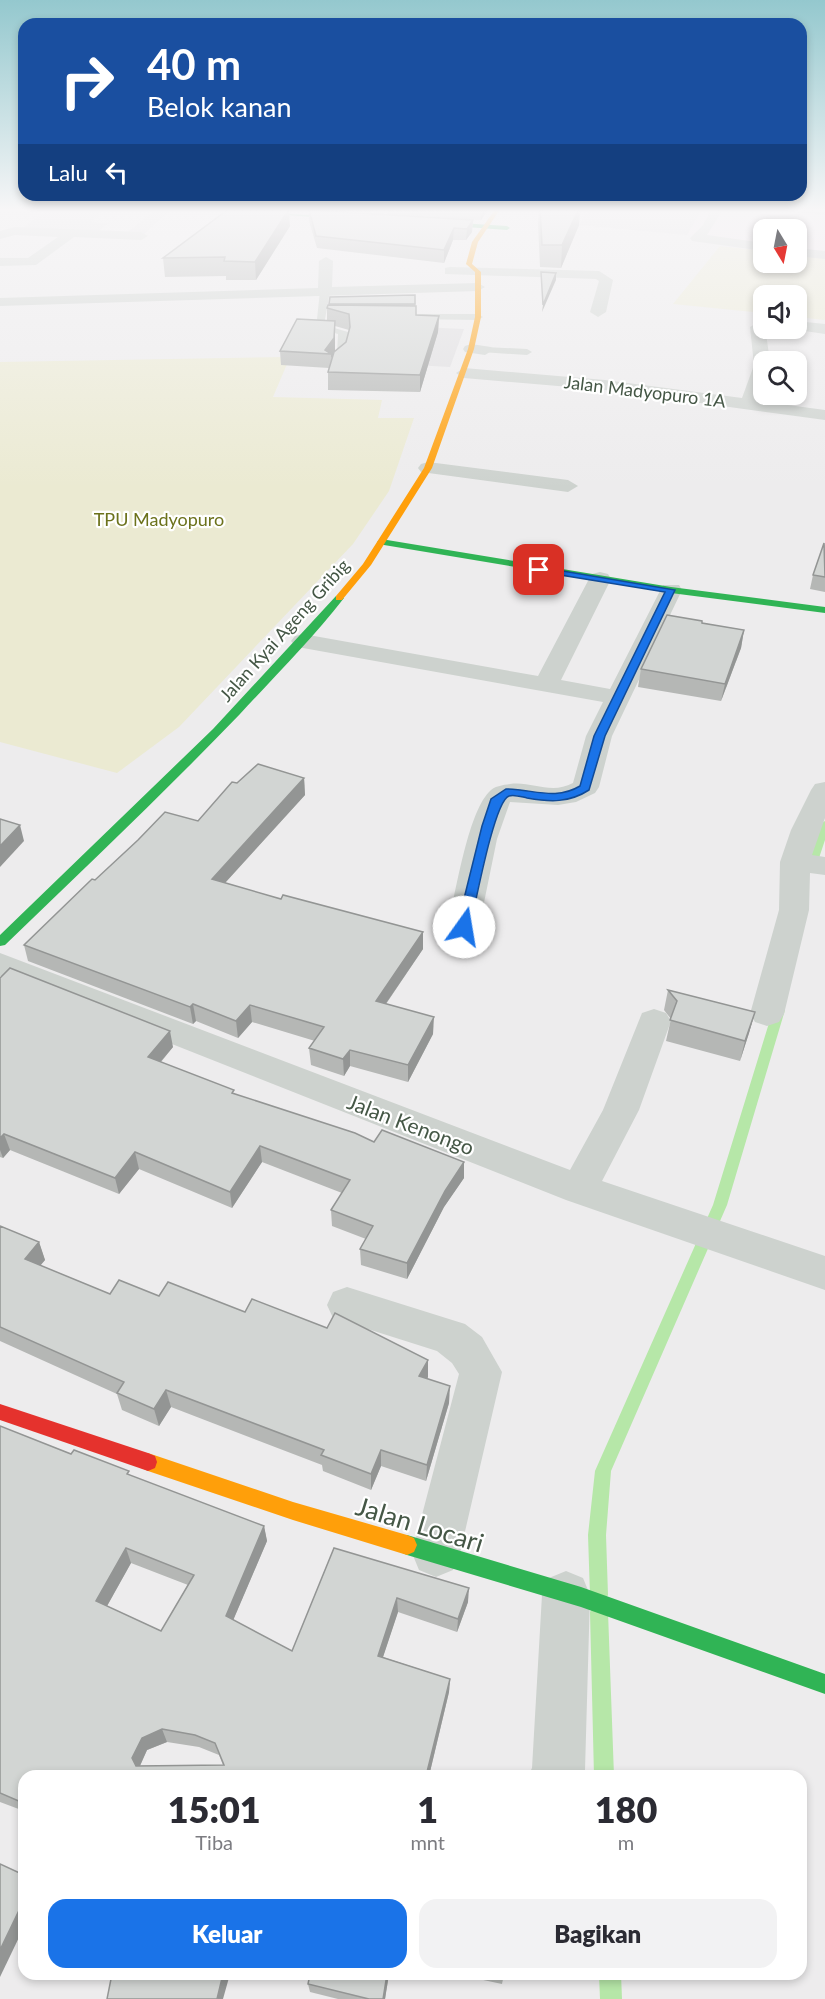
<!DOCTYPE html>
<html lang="id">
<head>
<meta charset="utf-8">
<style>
	body { margin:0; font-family:Lato,sans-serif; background:#f2f2f3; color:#2b2b33; height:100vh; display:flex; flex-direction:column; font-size:22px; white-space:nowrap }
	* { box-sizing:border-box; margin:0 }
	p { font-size:20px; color:#7c7c81 }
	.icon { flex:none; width:33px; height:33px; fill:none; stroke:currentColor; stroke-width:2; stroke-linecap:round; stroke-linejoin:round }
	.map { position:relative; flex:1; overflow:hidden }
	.sheet { position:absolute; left:18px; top:1770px; width:789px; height:210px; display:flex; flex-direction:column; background:#fff; border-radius:18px; box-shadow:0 3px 9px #0003 }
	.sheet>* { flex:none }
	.top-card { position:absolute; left:18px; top:18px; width:789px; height:183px; border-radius:18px; box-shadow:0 3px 9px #0003; background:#1a4fa0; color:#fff; overflow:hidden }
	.needle { width:39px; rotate:170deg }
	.controls { position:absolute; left:753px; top:219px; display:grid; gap:12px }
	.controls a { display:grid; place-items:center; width:54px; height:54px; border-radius:12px; background:#fff; box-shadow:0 3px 9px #0003; font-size:30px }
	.pin { position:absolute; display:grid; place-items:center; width:51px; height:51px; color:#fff; margin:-26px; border-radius:12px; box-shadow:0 3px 9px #0006 }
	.me { position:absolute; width:66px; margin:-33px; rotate:13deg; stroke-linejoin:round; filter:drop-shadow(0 0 4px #0008) }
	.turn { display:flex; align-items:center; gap:21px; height:126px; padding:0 30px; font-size:27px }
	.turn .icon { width:78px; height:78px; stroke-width:2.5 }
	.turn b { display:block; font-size:42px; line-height:51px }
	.then { display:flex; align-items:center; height:57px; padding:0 30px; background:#0003; gap:12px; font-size:22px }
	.eta { display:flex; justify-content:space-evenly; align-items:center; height:102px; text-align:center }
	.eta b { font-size:36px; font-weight:800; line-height:42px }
	.action { display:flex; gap:12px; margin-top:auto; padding:12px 30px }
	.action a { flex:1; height:69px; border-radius:18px; background:#1a73e8; color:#fff; font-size:24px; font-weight:800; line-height:69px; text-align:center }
	.action a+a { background:#f2f2f3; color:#2b2b33 }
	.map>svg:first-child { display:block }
	.commercial { fill:#f4e8f0 }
	.education { fill:#dedddf }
	.green { fill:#ebead2 }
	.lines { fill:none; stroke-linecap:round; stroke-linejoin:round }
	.stream { fill:#b6e7a8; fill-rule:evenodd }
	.lane { fill:#cdd2ce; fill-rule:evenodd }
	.street { fill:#cdd2ce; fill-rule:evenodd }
	.fast { fill:#30b455; fill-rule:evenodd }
	.slow { fill:#ff9f0a; fill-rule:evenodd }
	.jam { fill:#e5322d; fill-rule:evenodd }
	.wall { fill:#b5b7b5; fill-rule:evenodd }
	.shaded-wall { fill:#939594 }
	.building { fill:#d2d5d3; stroke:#939594; stroke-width:1.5; fill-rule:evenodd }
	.route { fill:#1a73e8; stroke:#114b97; stroke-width:1.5 }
	.labels { text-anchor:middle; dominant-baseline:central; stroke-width:4.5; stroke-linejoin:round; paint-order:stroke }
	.far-street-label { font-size:18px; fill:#455746; stroke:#fff }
	.far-park-label { font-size:18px; fill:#6c721c; stroke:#fff }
	.street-label { font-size:21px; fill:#455746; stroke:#fff }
	.near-street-label { font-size:26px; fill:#455746; stroke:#fff }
</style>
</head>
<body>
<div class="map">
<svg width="825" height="1999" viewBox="0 0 825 1999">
	<rect width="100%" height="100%" fill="#edeced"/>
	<polygon class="commercial" points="702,208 825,210 825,253 797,249 796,230 764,230 763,245 687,235"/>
	<g class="education">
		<polygon points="50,208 108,208 91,222 109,223 96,233 20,230"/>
		<polygon points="589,208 702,208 687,235 579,225"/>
		<polygon points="155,210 170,211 143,235 124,235"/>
		<polygon points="356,324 464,329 450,367 342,361"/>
	</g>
	<g class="green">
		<polygon points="720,246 763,251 764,262 796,262 797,255 825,258 825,320 797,317 796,296 764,296 763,313 673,304"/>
		<polygon points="290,357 273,397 382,400 378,418 414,418 389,491 353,544 179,727 117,773 0,742 0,362"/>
	</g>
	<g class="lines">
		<g class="stream">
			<polygon points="825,821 825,840 815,870 814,872 806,872 805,870 820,824"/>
			<polygon points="779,1006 785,1010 727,1205 611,1471 606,1535 608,1595 605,1601 600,1603 605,1606 608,1612 614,1776 594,1776 590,1612 593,1606 598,1603 593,1601 590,1595 588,1535 595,1471 713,1205 773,1010"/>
			<polygon points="599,1974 621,1974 622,1999 600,1999"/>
		</g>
		<g class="lane">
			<path d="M325 288 330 291 324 325 348 332C349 347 349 361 333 367L328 364 337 354 338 334 313 327 317 319 320 291Z"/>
			<polygon points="410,314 478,314 483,317 478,320 407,319 405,317"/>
			<polygon points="485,347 527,349 532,352 527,355 481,352 480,350"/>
		</g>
		<g class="street">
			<polygon points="377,208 389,208 378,223 370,223 368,220"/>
			<polygon points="712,208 724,208 707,235 764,243 764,251 692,241 690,238 703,225"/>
			<polygon points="794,208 825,208 825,215 800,212"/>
			<polygon points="15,227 141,232 148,236 141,240 74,237 36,265 0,266 0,258 28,258 58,237 15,235 0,239 0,231"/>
			<polygon points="796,248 825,251 825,259 796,256"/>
			<polygon points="326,257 333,261 332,287 478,283 485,287 478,291 0,306 0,298 318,288 319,261"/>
			<polygon points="450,267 599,271 613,280 606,312 598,317 590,312 599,281 596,279 445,274 445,268"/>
			<polygon points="764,319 770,362 764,362 764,386 759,401 825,410 825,420 605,390 464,378 456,373 464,368 605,380 742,398 754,365 750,327"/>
			<polygon points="796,321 825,324 825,334 791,329 796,328"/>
			<polygon points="471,344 491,347 493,350 485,355 465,352 463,349 465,346"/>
			<polygon points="428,462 568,480 578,486 568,492 421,472 418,468 421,464"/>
			<path d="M600 572 608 574 611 579 561 680 610 689 663 585H679L682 590 612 736 599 787 595 793 576 802 558 805 510 802 497 839 479 927 474 934 463 937 452 934 447 927C456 894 467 815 489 792 494 786 503 785 510 784 532 781 551 795 573 783L586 736 603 702 303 648 295 646 291 641 295 636 303 634 538 676 589 579 592 574Z"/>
			<polygon points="825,782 825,818 812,855 825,857 825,875 810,873 809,910 784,1014 779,1022 767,1026 755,1022 750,1014 779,910 780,862 791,830 811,790 815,784"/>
			<polygon points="0,953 570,1170 603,1110 642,1013 654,1009 666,1013 671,1021 639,1110 602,1181 825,1256 825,1290 566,1200 0,976"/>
			<polygon points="347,1287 465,1324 482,1337 502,1372 460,1553 453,1570 436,1577 419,1570 412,1553 459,1374 452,1363 437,1351 333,1318 327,1305 333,1292"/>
			<polygon points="566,1571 583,1578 590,1595 585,1770 582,1776 528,1776 532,1768 542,1595 549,1578"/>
		</g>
		<g class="fast">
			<polygon points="196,208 355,218 352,220"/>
			<polygon points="428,221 507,226 510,228 507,230 426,224"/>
			<polygon points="381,539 671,587 825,607 825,613 671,593 378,544 377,542"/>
			<path d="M336 596 344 598C312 639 275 676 240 714 164 793 84 869 5 945L0 946V935L213 729Z"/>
			<polygon points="407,1535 581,1587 825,1674 825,1694 581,1607 407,1555 400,1552 397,1545 400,1538"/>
		</g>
		<g class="slow">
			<polygon points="496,208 501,208 478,242 472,264 481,272 481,317 474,349 432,468 371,565 342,600 336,600 336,596 363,564 424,468 468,349 475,317 475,272 466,264 472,242"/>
			<polygon points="148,1453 293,1502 407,1535 414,1538 417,1545 414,1552 407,1555 293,1520 148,1471 141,1468 139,1462 141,1456"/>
		</g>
		<polygon class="jam" points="0,1404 148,1453 155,1456 157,1462 155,1468 148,1471 0,1420"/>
	</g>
	<g class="wall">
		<polygon points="313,208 375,208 370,213 313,209"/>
		<polygon points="387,208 489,208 481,220 387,214"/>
		<polygon points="539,208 580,208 579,225 561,268 540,267 538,223"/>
		<polygon points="309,210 473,220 472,232 466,240 453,240 444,263 317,248 309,221"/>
		<polygon points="290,226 256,280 226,280 226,276 165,277 163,258"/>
		<path d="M415 295 416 315 439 316 438 332 420 392 328 390V372L329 368 281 365 280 351 327 321V308L329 305 330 297ZM335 326 349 330 346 342 335 351Z"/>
		<polygon points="825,543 825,592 810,589 813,575"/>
		<polygon points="702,623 744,630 741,648 721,701 638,687 641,669"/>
		<polygon points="304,778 305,795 225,883 281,899 423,932 423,949 386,1004 433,1034 408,1082 350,1066 344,1076 311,1065 309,1048 315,1041 252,1022 238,1038 196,1021 193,1024 28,961 24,945 95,880 198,821 237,783"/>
		<polygon points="0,978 173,1047 161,1062 235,1094 374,1142 464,1178 444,1207 407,1279 361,1265 360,1249 366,1239 332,1226 331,1210 342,1193 262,1162 232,1208 139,1169 119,1194 10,1150 3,1158 0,1157"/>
		<polygon points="668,990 755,1012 749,1033 740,1061 666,1041 671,1019 664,1010"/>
		<polygon points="0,1226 39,1242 45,1260 40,1265 110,1294 159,1296 245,1312 428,1377 427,1379 449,1403 426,1481 381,1466 371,1490 323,1471 322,1465 171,1407 159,1426 122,1410 117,1394 0,1341"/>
		<path d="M0 1426 71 1454 264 1526 267 1541 233 1620 292 1651 334 1548 468 1602 457 1632 398 1612 383 1657 450 1679 449 1692 429 1776H24V1811L0 1802ZM131 1563 188 1585 161 1631 107 1606ZM167 1742 199 1747 219 1755 223 1765 140 1766 147 1750Z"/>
		<polygon points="310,1974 389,1974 385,1999 338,1999 310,1992 308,1984"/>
		<polygon points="455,1974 504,1974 502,1984"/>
	</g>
	<g class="shaded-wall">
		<polygon points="370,208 375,208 370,213"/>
		<polygon points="484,208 489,208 481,220 481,211"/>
		<polygon points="579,208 580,208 579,225 561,268 562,245"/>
		<polygon points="289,209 290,226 256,280 255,262"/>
		<polygon points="473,220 472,232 466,240 467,229"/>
		<polygon points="454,228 453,240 444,263 444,250"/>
		<polygon points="556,273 556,280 542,312 543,305"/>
		<polygon points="439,316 438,332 420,392 420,375"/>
		<polygon points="335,321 335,353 331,358 331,354 325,350"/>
		<polygon points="744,630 741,648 721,701 725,684"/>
		<polygon points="304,778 305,795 214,895 212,879"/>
		<polygon points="20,825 24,841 0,867 0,846"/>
		<polygon points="423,932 423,949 376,1018 376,1001"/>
		<polygon points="193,1004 196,1021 193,1024 190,1007"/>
		<polygon points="250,1005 252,1022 238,1038 236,1021"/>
		<polygon points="755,1012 749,1033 740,1061 745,1041"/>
		<polygon points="434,1017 433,1034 408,1082 408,1065"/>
		<polygon points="170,1031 173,1047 151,1073 148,1057"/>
		<polygon points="350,1050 350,1066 344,1076 343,1059"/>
		<polygon points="4,1134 10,1150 3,1158 0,1150 0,1138"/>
		<polygon points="260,1146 262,1162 232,1208 230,1192"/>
		<polygon points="135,1152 139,1169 119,1194 115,1178"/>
		<polygon points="464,1162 464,1178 444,1207 407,1279 407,1263 445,1191"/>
		<polygon points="39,1242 45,1260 31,1277 25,1259"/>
		<polygon points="428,1360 428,1377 419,1393 419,1376"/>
		<polygon points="450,1386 449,1403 426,1481 427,1465"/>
		<polygon points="166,1390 171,1407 159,1426 154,1409"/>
		<polygon points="381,1450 381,1466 371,1490 371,1474"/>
		<polygon points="264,1526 267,1541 229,1630 226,1616"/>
		<polygon points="126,1548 131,1563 102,1615 96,1601"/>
		<polygon points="469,1588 468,1602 457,1632 458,1619"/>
		<polygon points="397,1598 398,1612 379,1669 378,1656"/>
		<polygon points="450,1679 449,1692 429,1776 426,1776"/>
		<polygon points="162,1729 167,1742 147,1750 138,1770 132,1758 142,1738"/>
		<polygon points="24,1795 24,1807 21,1802"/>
		<polygon points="24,1900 24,1927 0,1977 0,1950"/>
		<polygon points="223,1974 230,1974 223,1999 217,1999"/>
		<polygon points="387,1974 389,1974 385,1999 383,1999"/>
	</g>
	<g class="building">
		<polygon points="230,208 289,209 255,262 224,261 225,257 163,258"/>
		<polygon points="423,208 484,208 481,211"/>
		<polygon points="540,208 579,208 562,245 542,245"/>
		<polygon points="309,210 473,220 467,229 454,228 444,250 316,236"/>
		<polygon points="541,272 556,273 543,305"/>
		<polygon points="415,295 415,304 329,304 330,297"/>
		<polygon points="328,305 416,306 416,315 439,316 420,375 328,372 334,352 346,342 350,327 349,314 327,308"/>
		<polygon points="297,319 335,321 334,338 325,350 331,354 280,351"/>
		<polygon points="824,543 825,577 813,575"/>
		<polygon points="667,615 702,621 702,623 744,630 725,684 641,669"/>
		<polygon points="258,764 304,778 212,879 281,899 283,895 423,932 376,1001 434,1017 408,1065 350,1050 343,1059 309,1048 324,1027 250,1005 236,1021 193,1004 190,1007 24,945 92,879 95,880 138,840 165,812 198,821 232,782 237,783"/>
		<polygon points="0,819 20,825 0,846"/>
		<polygon points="10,968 170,1031 148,1057 234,1090 232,1093 355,1133 374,1142 382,1130 464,1162 445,1191 407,1263 360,1249 373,1226 331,1210 350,1180 260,1146 230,1192 135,1152 115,1178 4,1134 0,1138 0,978"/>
		<polygon points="668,990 755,1012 745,1041 670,1020 677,1001"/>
		<polygon points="0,1226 39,1242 25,1259 110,1294 119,1280 159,1296 168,1282 245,1312 252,1299 327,1328 335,1313 428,1360 419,1376 450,1386 427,1465 381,1450 371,1474 321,1455 324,1450 166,1390 154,1409 117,1393 124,1382 0,1327"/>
		<path d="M0 1426 71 1454 74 1450 129 1471 127 1474 264 1526 226 1616 292 1651 334 1548 469 1588 458 1619 397 1598 378 1656 450 1679 426 1776H24V1795L21 1802 0 1793ZM126 1548 194 1575 161 1631 96 1601ZM162 1729 195 1735 215 1743 224 1765 136 1766 132 1758 142 1738Z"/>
		<polygon points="0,1864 24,1875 24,1900 0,1950"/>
		<polygon points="112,1974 223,1974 217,1999 107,1999"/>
		<polygon points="310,1974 387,1974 383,1999 369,1999 308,1984"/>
	</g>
	<linearGradient id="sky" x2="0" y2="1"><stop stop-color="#94c8ce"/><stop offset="0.43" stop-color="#f7f6f7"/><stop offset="1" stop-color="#f7f6f7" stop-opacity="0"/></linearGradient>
	<rect width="825" height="488" fill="url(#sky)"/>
	<path class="route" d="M539 567 675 590 605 736 589 790C569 803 550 802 527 798 522 797 514 794 509 796 494 801 475 907 470 927L464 931 457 927 482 826 491 799 506 789C533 789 555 801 580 786L594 736 665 592 536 571V568Z"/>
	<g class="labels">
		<g class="far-street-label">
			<text transform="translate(645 391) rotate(7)">Jalan Madyopuro 1A</text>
			<text transform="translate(284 630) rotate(-48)">Jalan Kyai Ageng Gribig</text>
		</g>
		<g class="far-park-label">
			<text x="159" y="519">TPU Madyopuro</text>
		</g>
		<g class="street-label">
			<text transform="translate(411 1124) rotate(21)">Jalan Kenongo</text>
		</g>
		<g class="near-street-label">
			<text transform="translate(420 1524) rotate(17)">Jalan Locari</text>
		</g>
	</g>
</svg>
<div class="controls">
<a><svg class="needle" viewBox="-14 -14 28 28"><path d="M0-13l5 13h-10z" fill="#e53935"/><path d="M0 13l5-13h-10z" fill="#7c7c81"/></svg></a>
<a><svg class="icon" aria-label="sound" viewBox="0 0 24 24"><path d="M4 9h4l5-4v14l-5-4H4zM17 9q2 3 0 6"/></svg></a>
<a><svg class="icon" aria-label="search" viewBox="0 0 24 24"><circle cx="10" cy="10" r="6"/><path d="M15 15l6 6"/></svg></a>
</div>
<div class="pin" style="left:539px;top:570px;background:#d93025"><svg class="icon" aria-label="arrive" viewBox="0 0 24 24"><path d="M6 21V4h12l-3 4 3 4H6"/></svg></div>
<svg class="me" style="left:464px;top:927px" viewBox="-20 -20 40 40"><circle r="19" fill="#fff"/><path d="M0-13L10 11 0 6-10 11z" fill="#1a73e8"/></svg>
<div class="top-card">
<div class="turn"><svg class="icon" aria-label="right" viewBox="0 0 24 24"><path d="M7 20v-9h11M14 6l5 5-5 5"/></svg><div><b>40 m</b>Belok kanan</div></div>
<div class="then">Lalu<svg class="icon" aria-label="left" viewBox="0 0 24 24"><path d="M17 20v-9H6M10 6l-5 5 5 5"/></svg></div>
</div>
<section class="sheet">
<div class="eta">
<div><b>15:01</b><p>Tiba</p></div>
<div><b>1</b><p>mnt</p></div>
<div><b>180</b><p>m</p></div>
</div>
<div class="action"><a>Keluar</a><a>Bagikan</a></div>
</section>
</div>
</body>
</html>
